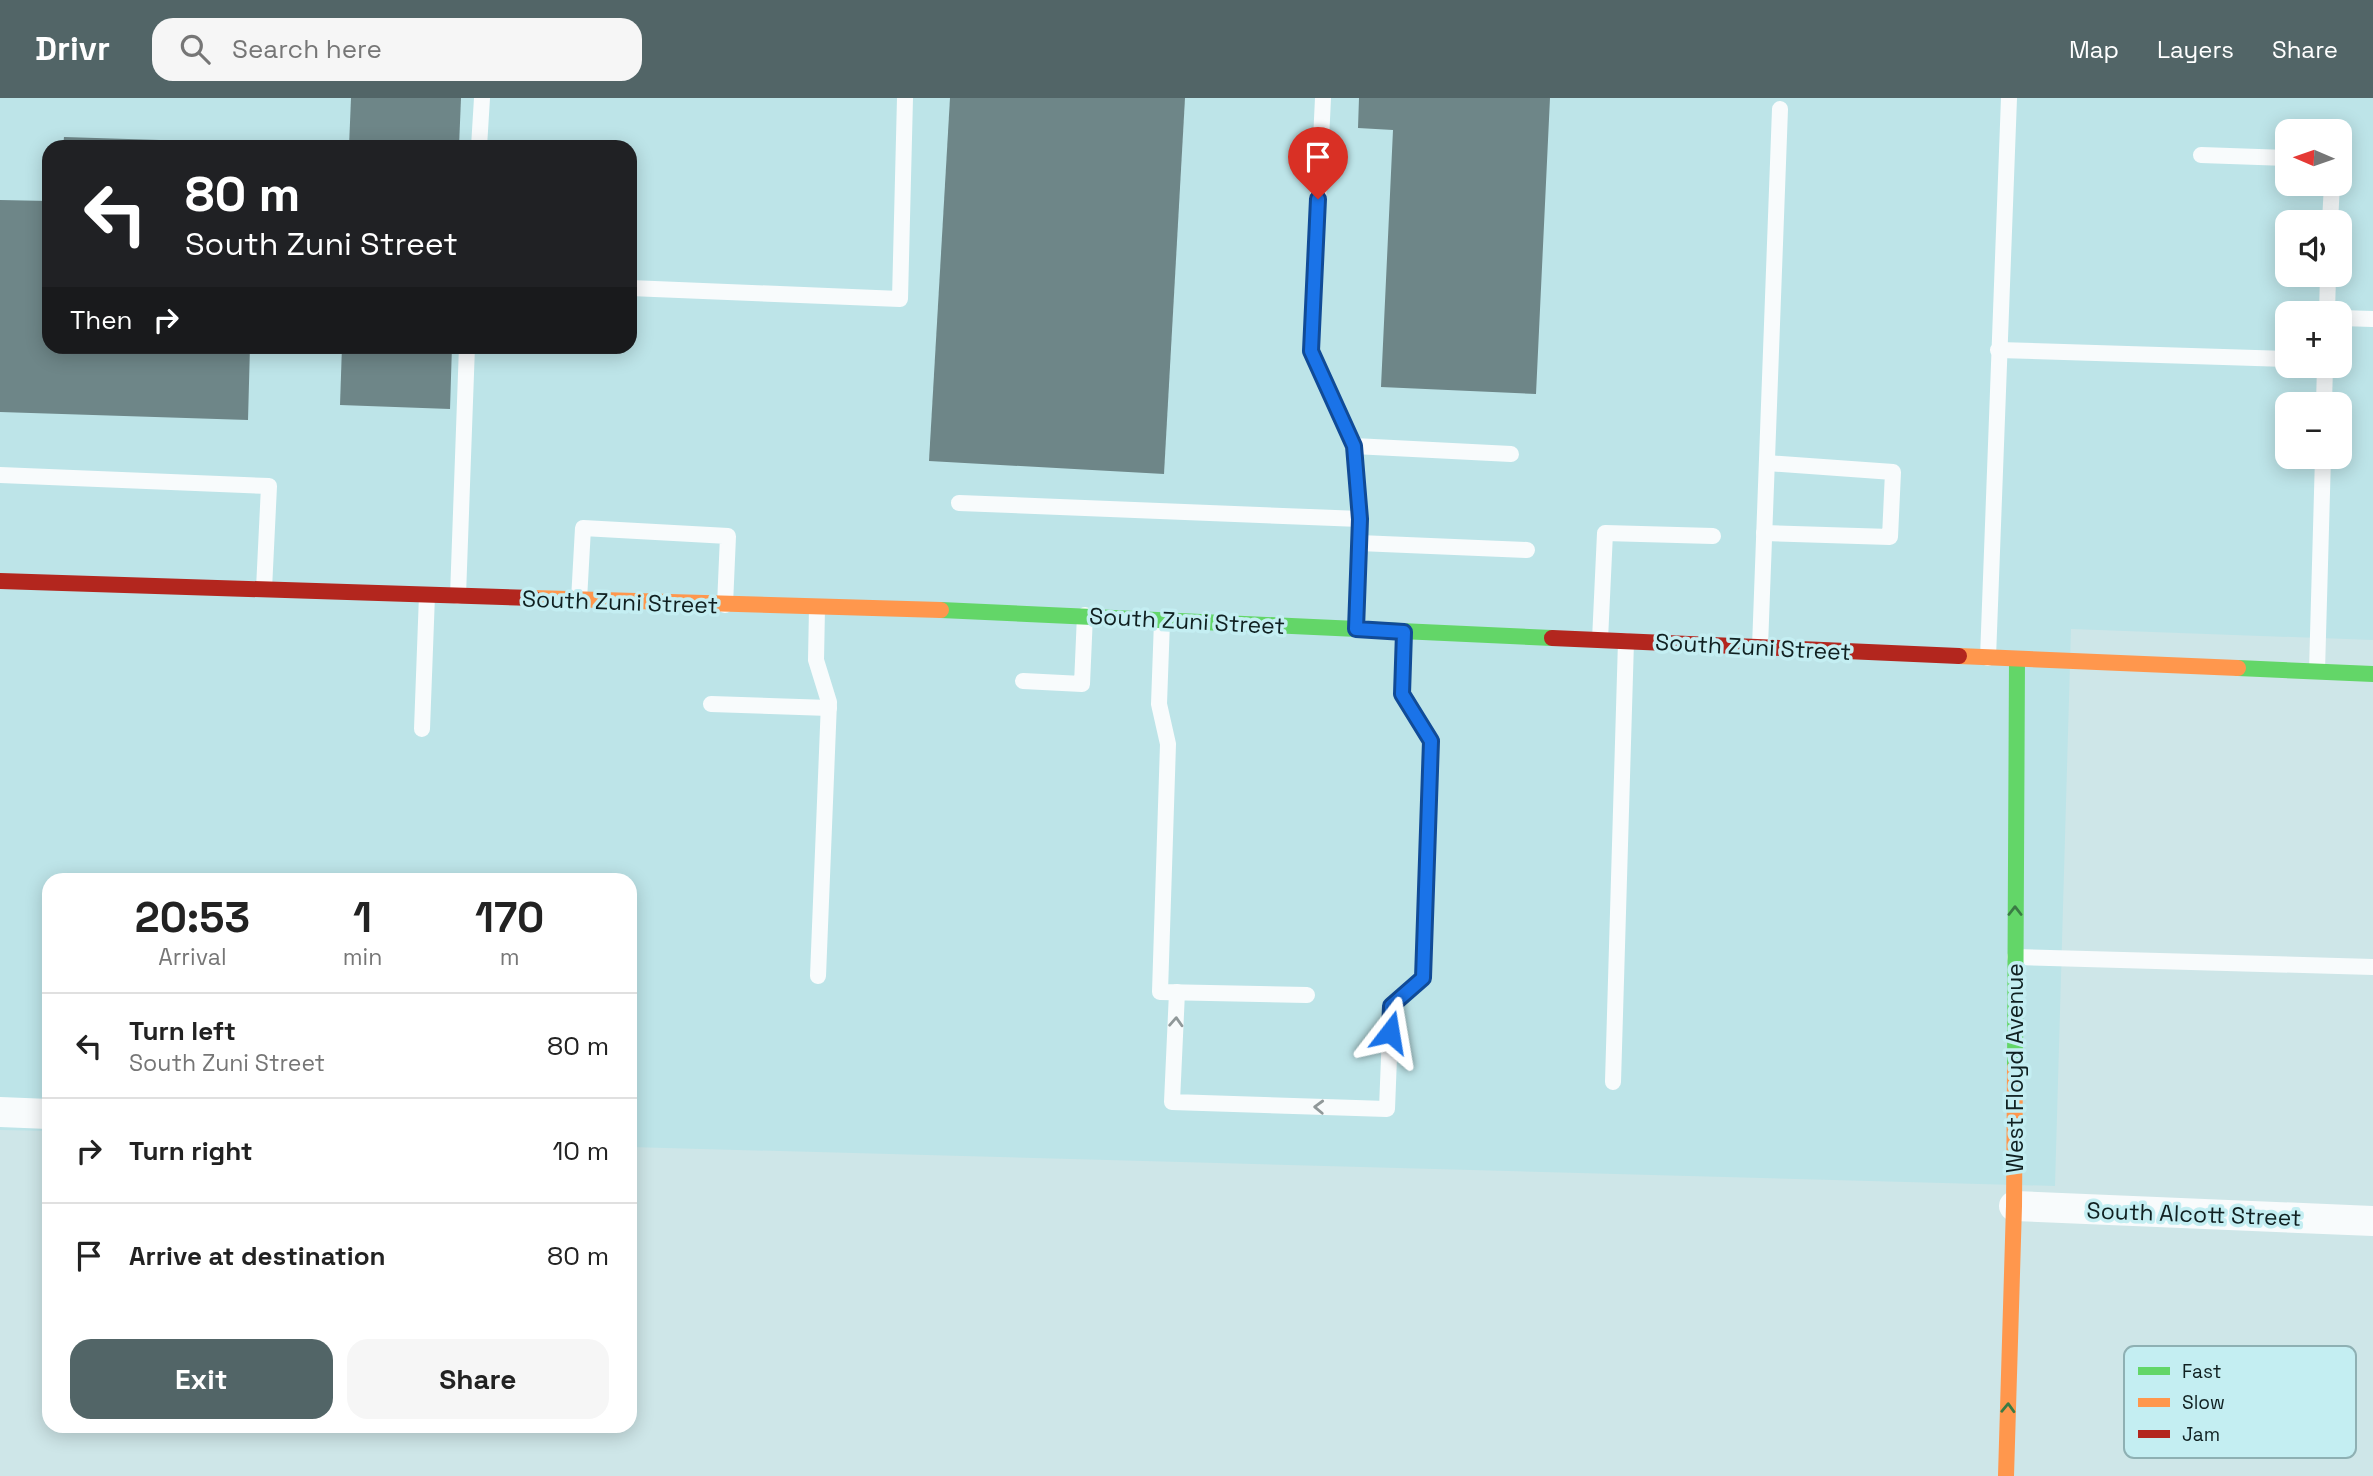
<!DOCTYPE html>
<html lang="en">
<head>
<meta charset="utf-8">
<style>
	body { margin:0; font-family:"Space Grotesk",sans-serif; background:#f6f6f6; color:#222; height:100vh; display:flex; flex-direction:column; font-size:26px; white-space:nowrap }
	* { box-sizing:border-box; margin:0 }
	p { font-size:23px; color:#767676 }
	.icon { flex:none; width:38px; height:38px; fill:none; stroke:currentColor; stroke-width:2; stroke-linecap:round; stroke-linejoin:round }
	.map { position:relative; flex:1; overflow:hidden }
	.sheet { position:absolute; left:42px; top:775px; width:595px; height:560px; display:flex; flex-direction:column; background:#fff; border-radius:21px; box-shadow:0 4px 18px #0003 }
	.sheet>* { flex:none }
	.guide { position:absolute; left:42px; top:42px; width:595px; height:214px; border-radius:21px; box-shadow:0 4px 18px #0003; background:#202124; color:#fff; overflow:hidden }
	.needle { width:46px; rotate:272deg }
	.tools { position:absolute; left:2275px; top:21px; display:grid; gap:14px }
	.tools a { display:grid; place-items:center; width:77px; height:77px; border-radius:14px; background:#fff; box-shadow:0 4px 18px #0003; font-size:35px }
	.pin { position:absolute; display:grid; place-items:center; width:60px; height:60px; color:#fff; margin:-72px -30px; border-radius:50% 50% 50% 0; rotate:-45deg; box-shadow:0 0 7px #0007 }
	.pin .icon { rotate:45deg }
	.me { position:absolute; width:77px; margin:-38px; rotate:14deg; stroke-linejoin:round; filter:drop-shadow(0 0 5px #0008) }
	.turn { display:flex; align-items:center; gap:24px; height:147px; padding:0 28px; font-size:32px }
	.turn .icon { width:91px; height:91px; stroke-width:2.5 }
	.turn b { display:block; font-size:49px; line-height:60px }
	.then { display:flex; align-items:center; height:66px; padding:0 28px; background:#0003; gap:14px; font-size:26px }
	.eta { display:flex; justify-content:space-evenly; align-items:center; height:119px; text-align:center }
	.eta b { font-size:42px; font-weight:700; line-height:49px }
	.primary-button { display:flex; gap:14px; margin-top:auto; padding:14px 28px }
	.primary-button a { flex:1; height:80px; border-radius:21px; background:#526567; color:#fff; font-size:28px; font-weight:700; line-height:80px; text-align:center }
	.primary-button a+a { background:#f6f6f6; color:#222 }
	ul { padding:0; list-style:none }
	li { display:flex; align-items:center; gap:21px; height:105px; padding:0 28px; border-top:2px solid #e0e0e0 }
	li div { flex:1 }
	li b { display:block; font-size:26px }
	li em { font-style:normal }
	header { display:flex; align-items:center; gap:42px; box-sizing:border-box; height:98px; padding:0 35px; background:#526567; color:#fff }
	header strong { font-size:33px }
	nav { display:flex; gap:38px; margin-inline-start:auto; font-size:24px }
	.search { width:490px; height:63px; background:#f6f6f6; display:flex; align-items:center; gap:18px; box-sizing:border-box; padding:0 24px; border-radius:21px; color:#767676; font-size:26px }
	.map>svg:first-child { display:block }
	.built { fill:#bde4e8; fill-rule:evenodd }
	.building { fill:#6e8688 }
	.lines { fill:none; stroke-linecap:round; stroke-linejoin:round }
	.lane { stroke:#f8fbfc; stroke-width:16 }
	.street { stroke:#f8fbfc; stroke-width:30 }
	.fast { stroke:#63d668; stroke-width:16 }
	.slow { stroke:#ff974d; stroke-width:16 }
	.jam { stroke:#b3261e; stroke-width:16 }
	.oneway { stroke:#3a7b44 }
	.oneway2 { stroke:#909899 }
	.route-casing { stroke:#114b97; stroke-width:18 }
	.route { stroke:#1a73e8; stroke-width:12 }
	.labels { text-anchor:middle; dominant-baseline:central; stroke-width:7; stroke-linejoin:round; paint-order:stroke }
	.street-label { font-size:23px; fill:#102021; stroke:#c4eef2 }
	.key { fill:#c4eef2; stroke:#8eb0b3; stroke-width:2 }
	.key-label { font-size:19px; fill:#102021 }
</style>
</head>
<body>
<header>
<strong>Drivr</strong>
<div class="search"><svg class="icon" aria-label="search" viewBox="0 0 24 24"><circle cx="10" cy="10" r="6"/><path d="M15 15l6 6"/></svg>Search here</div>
<nav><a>Map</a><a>Layers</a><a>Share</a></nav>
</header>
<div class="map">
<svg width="2373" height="1378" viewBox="0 0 2373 1378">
	<rect width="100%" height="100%" fill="#cee6e8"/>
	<path class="built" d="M0 0H2373V542L2071 531 2055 1088 630 1049V782H49V1033L0 1032ZM2287 33H2340V86H2287ZM49 49H630V248H49ZM2287 124H2340V177H2287ZM2287 215H2340V268H2287ZM2287 306H2340V359H2287Z"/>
	<g class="building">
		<polygon points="351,0 461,0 459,49 349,49"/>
		<polygon points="950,0 1185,0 1164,376 929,363"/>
		<polygon points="1359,0 1550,0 1536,296 1381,289 1393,32 1358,30"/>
		<polygon points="64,39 257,45 257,49 63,49"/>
		<polygon points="0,102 49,103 49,248 250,248 248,322 0,314"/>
		<polygon points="342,248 452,248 450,311 340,307"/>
	</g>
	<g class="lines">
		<g class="lane">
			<polyline points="1323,0 1311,253 1354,348 1360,421"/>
			<polyline points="479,49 482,0"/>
			<polyline points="2201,57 2287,60"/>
			<polyline points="2330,124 2332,86"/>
			<polyline points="630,190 900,201 905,0"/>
			<polyline points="2327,215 2328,177"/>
			<polyline points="2340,220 2373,221"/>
			<polyline points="1998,252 2287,261"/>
			<polyline points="2324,306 2325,268"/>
			<polyline points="1354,348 1511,356"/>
			<polyline points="0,377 269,388 264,491"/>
			<polyline points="959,405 1360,421 1356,531"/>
			<polyline points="1764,435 1890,439 1893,374 1767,365"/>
			<polyline points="1359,445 1527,452"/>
			<polyline points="458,498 467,248"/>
			<polyline points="579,502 583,430 728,438 725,507"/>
			<polyline points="817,510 816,562 829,604 818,878"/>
			<polyline points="1162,523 1159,606 1168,646 1160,894 1307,897"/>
			<polyline points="1600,542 1605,435 1713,438"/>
			<polyline points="1760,549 1780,11"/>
			<polyline points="1988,560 2009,0"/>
			<polyline points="2317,573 2323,359"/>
			<polyline points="1023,583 1082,586 1085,517"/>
			<polyline points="711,606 829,610"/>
			<polyline points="422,631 427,497"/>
			<polyline points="2015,859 2373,869"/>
			<polyline points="1177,894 1172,1004 1387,1011 1391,908 1423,880 1431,643 1402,596 1404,533"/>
			<polyline points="1613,984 1626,543"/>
		</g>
		<g class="street">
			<polyline points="0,1014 49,1016"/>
			<polyline points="2014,1108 2373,1123"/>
		</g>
		<g class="fast">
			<polyline points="941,512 1552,540"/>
			<polyline points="2238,570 2373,576"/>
			<polyline points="2015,970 2017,562"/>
		</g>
		<g class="slow">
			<polyline points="533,500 941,512"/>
			<polyline points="1959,558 2238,570"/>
			<polyline points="2006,1378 2014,1108 2015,970"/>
		</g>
		<g class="jam">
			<polyline points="0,483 533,500"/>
			<polyline points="1552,540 1959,558"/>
		</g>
	</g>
	<defs><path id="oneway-chevron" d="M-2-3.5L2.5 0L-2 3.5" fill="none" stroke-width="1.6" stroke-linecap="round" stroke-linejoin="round" transform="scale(1.75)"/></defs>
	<g class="oneway">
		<use href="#oneway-chevron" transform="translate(2015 813) rotate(-90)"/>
		<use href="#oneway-chevron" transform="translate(2008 1310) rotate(-88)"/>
	</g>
	<g class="oneway2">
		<use href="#oneway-chevron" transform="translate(1176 924) rotate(-87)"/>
		<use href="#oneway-chevron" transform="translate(1319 1009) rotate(-178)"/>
	</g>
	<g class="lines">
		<defs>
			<polyline id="route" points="1318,101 1311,253 1354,348 1360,421 1356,531 1404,534 1402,596 1431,643 1423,880 1391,908 1390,934"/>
		</defs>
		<use href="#route" class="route-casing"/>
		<use href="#route" class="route"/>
	</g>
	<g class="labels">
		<g class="street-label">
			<text transform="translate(620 504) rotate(2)">South Zuni Street</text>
			<text transform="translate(1187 523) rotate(3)">South Zuni Street</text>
			<text transform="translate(1753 549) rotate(3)">South Zuni Street</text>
			<text transform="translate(2015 970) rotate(-90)">West Floyd Avenue</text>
			<text transform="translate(2194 1116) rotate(2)">South Alcott Street</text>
		</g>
	</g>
	<rect x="2124" y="1248" width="232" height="112" rx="10" class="key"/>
	<rect x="2138" y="1269" width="32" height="8" fill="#63d668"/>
	<rect x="2138" y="1300" width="32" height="9" fill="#ff974d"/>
	<rect x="2138" y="1332" width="32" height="8" fill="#b3261e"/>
	<g class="key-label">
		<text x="2182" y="1280">Fast</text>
		<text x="2182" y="1311">Slow</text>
		<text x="2182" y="1343">Jam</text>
	</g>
</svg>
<div class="tools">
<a><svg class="needle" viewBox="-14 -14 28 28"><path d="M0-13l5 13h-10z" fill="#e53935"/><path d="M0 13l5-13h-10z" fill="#767676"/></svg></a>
<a><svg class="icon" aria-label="sound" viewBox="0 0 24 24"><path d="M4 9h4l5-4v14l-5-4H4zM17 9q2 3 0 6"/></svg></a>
<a>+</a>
<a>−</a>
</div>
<div class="pin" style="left:1318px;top:101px;background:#d93025"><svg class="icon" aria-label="arrive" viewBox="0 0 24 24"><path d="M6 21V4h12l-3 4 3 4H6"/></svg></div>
<svg class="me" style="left:1390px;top:934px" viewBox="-20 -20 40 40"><path d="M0-17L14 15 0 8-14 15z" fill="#1a73e8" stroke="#fff" stroke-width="4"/></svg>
<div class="guide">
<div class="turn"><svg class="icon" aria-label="left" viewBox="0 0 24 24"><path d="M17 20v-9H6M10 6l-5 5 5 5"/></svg><div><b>80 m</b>South Zuni Street</div></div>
<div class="then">Then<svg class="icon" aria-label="right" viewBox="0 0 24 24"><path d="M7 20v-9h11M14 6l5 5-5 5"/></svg></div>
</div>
<section class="sheet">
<div class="eta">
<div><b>20:53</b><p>Arrival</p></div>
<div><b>1</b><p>min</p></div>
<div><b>170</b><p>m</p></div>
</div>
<ul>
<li><svg class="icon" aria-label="left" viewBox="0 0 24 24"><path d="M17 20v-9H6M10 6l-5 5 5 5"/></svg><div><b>Turn left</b><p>South Zuni Street</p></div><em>80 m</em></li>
<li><svg class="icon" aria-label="right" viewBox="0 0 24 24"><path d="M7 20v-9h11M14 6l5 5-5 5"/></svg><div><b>Turn right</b></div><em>10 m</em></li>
<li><svg class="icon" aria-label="arrive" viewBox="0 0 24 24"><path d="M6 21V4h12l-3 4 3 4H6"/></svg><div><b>Arrive at destination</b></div><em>80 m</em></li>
</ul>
<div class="primary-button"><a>Exit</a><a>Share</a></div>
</section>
</div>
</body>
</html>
